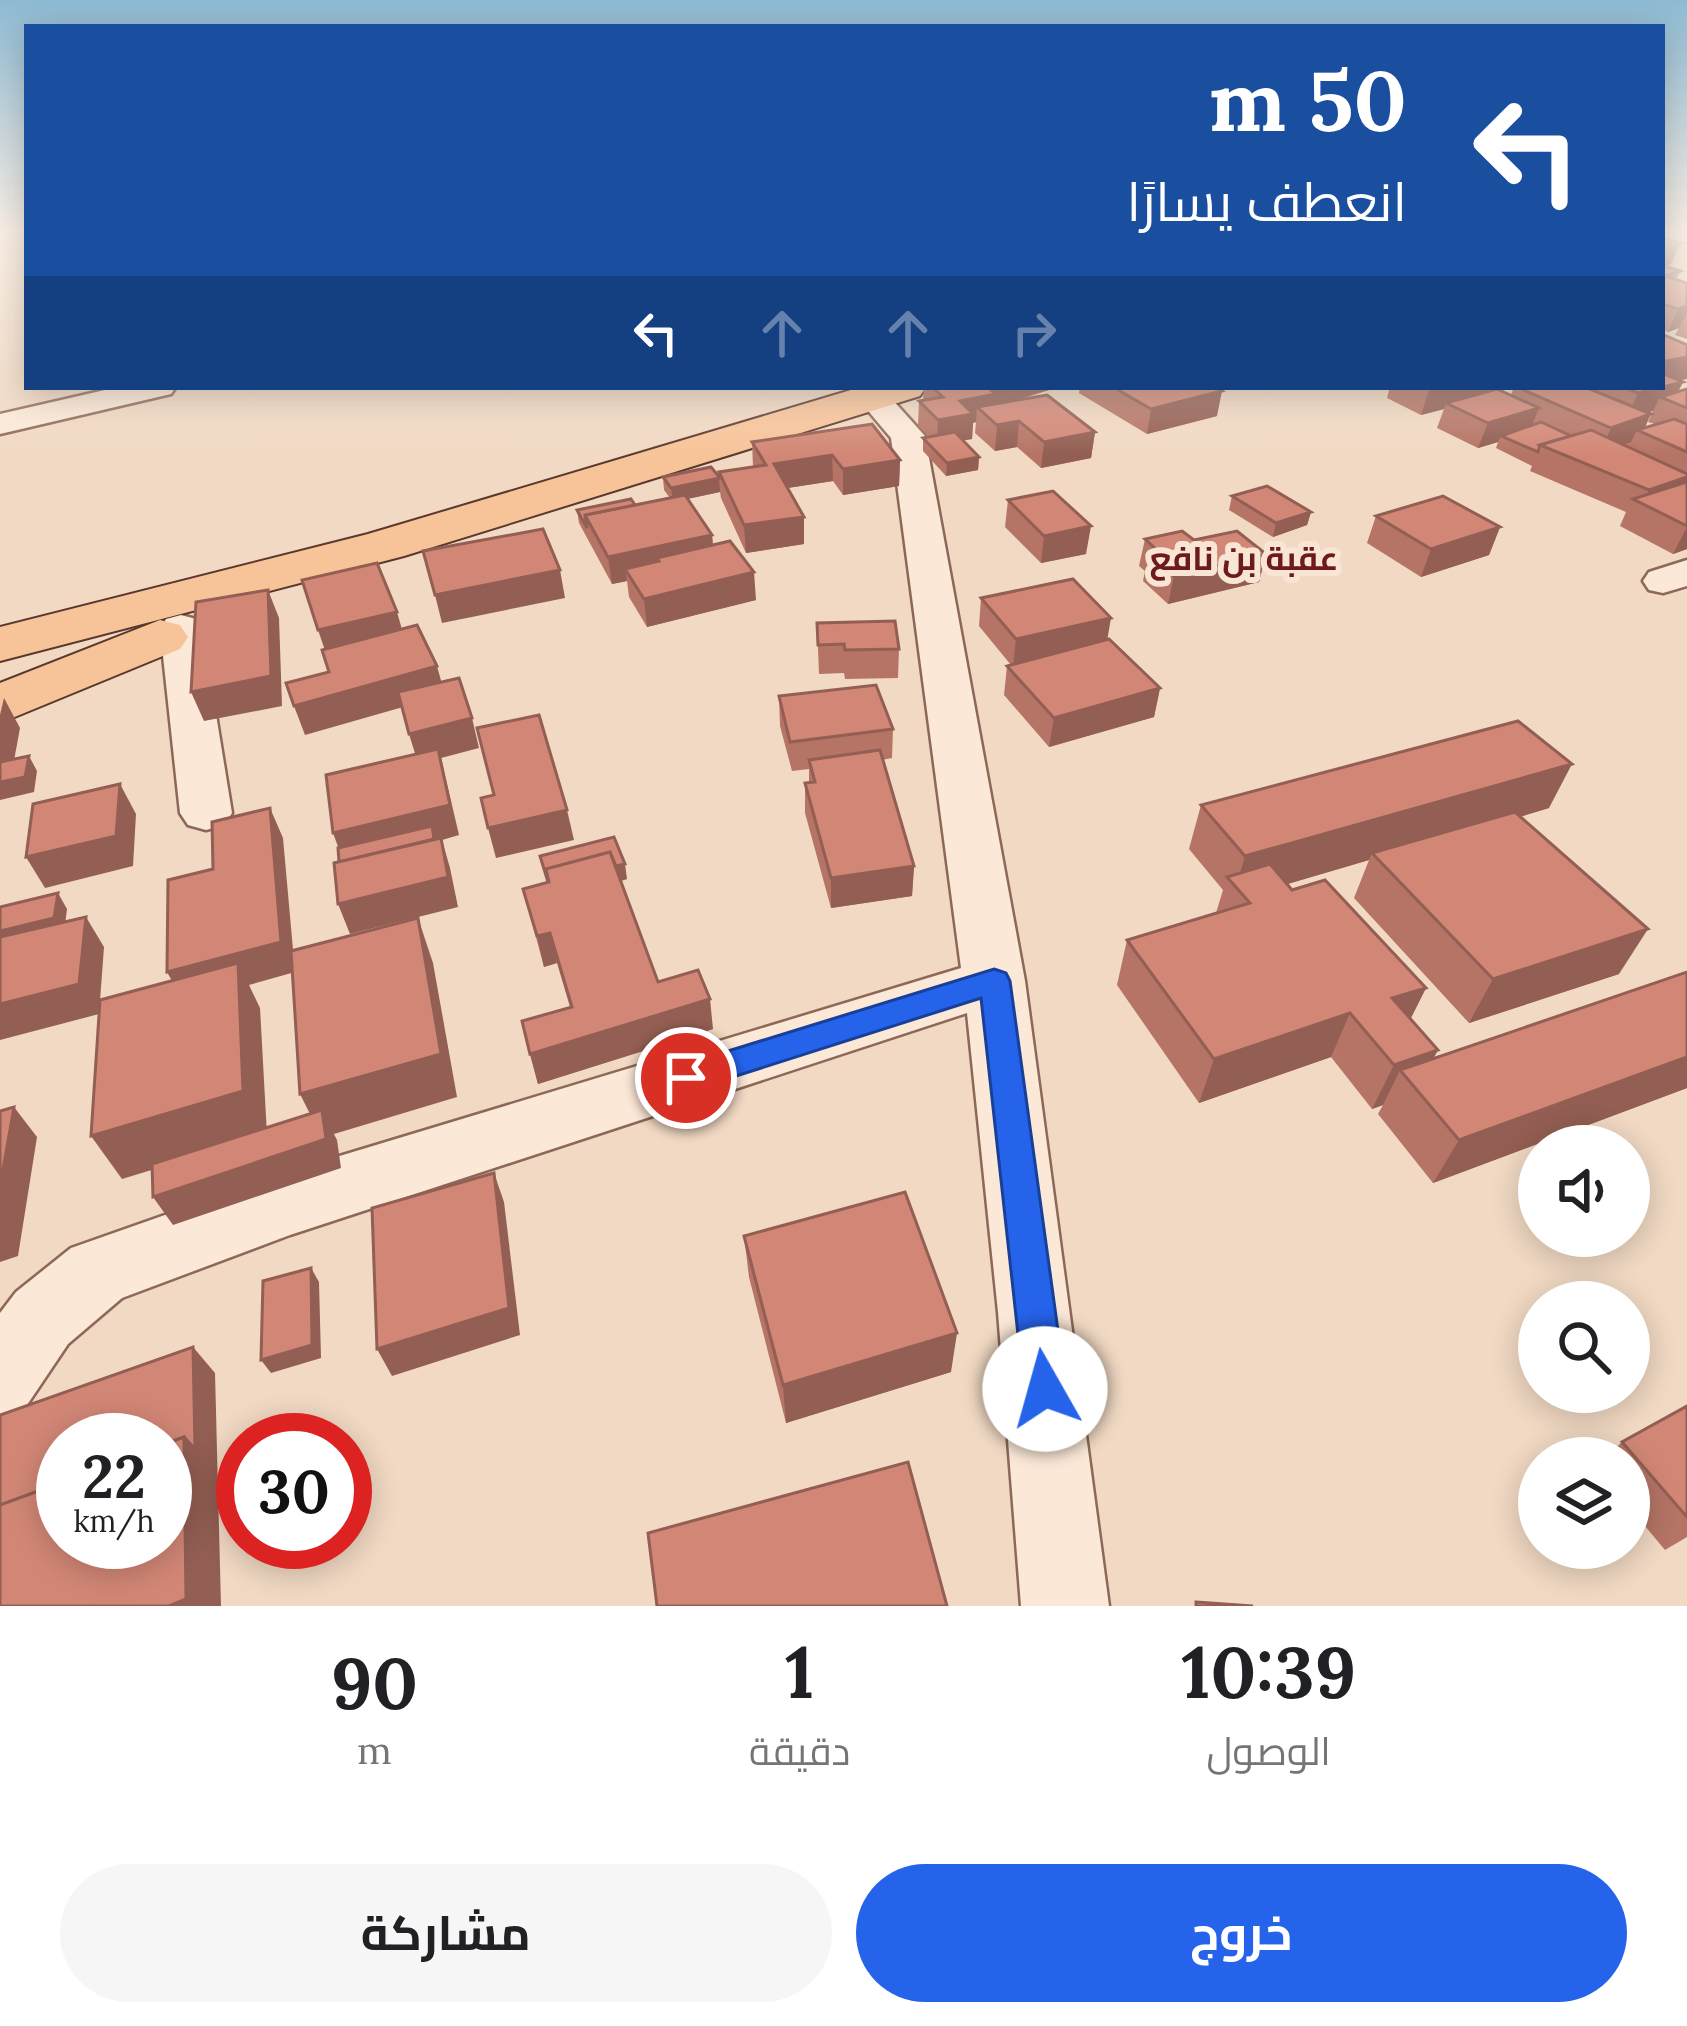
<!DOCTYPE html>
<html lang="ar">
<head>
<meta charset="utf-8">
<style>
	body { margin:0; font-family:Lora,Cairo,serif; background:#f6f6f6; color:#202124; direction:rtl; height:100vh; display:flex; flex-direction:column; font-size:45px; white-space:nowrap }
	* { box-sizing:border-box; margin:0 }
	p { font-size:39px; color:#757577 }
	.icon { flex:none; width:66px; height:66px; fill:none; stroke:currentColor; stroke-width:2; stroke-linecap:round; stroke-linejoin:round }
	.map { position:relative; height:1606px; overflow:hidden; direction:ltr }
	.sheet { display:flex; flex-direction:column; background:#fff; flex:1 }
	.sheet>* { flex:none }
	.top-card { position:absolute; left:24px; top:24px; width:1641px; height:366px; border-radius:0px; box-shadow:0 6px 30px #0003; direction:rtl; background:#1a4fa0; color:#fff; overflow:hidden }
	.tools { position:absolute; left:1518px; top:1125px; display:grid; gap:24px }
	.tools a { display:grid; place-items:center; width:132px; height:132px; border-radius:50%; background:#fff; box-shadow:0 6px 30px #0003; font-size:60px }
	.speed { position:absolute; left:36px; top:1413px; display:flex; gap:24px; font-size:60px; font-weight:700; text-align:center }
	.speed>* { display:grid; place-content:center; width:156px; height:156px; border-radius:50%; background:#fff; box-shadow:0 6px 30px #0003; line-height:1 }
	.speed small { font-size:30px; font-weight:400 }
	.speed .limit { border:18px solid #d22; background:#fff; color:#111 }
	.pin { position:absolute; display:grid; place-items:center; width:102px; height:102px; color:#fff; margin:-51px; border:6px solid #fff; border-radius:50%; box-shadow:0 3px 12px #0007 }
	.me { position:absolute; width:132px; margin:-66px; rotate:353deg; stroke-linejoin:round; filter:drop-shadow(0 0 9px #0008) }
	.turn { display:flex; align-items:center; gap:42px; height:252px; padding:0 60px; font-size:54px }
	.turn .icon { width:156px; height:156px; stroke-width:2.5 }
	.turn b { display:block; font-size:84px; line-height:102px }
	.lanes { display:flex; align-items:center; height:114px; padding:0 60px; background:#0003; justify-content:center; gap:60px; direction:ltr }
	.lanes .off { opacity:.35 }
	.eta { display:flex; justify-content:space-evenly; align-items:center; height:204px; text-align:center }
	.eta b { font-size:72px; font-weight:700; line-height:84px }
	.button { display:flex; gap:24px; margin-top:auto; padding:24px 60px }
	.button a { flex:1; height:138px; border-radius:72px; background:#2563eb; color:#fff; font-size:48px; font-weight:700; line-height:138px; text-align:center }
	.button a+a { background:#f6f6f6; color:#202124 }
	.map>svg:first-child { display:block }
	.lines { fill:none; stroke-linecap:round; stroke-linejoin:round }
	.minor-casing { stroke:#8d6858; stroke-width:5 }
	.major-casing { stroke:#5a382d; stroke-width:4 }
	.minor { fill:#fbe8d7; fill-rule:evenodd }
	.major { fill:#f7c499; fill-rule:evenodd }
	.wall { fill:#b57465; fill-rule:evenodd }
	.shaded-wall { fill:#935e53 }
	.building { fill:#d28776; stroke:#935e53; stroke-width:3 }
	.route { fill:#2563eb; stroke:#184099; stroke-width:3 }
	.labels { text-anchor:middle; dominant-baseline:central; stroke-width:12; stroke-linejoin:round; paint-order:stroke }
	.far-quarter-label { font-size:33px; font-weight:bold; fill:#6c1a1b; stroke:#f8e5d3 }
</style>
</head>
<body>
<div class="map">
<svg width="1687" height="1606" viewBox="0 0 1687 1606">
	<rect width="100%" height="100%" fill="#f1d9c3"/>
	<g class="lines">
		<defs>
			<g id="minor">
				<polygon points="118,387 176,387 171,394 0,434 0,414"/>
				<polygon points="848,387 881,387 925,436 1025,981 1109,1606 1021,1606 998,1312 967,1013 290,1235 122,1298 68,1344 27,1405 0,1417 0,1313 16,1292 71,1248 290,1171 961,968 891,438"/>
				<polygon points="1687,560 1687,586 1663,593 1649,590 1643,581 1649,572"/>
				<polygon points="181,615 196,619 202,628 232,813 224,825 206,830 188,825 180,813 160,628 166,619"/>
			</g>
			<g id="major">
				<polygon points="861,387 926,387 920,396 404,556 0,661 0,627 368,534"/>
				<polygon points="160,620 180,625 188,637 180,649 0,723 0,683"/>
			</g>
		</defs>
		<use href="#minor" class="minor-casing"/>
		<use href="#major" class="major-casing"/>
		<use href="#minor" class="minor"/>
		<use href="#major" class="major"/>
	</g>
	<g class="wall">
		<polygon points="1662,238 1671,264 1665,266 1680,271 1676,280 1687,283 1687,339 1675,335 1679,328 1668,332 1662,330"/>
		<path d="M1679 380 1683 382 1678 391 1687 389V549L1673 554 1620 526 1626 512 1530 471 1532 466 1496 448 1498 442 1478 448 1437 428 1444 409 1421 415 1387 398 1390 387H1498V389L1511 395 1514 387H1662ZM1653 411 1648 422 1655 424 1645 427 1647 413Z"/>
		<polygon points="924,387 1059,387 1014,401 1095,432 1091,458 1041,468 1017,447 995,451 975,433 976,422 973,423 972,439 963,440 979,457 978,470 946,476 923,451 923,438 929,437 918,426 919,401 923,400"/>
		<polygon points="1080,387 1215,387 1217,416 1147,434 1079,393"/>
		<polygon points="752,442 900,460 899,486 843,495 833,481 787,488 804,544 746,553 721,498 720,492 687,499 712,535 713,545 756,600 647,627 629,597 627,581 612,584 579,523 577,510 635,505 670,498 664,490 663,477 719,477 719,472 753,467"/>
		<polygon points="1232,496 1311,512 1307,525 1273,537 1229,510"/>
		<polygon points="1008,500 1086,554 1041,563 1005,527"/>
		<polygon points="1376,516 1500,527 1489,555 1421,577 1367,543"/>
		<polygon points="1145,539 1194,540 1266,554 1259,582 1168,604 1143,581 1145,571 1139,566"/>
		<polygon points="981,598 1107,639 1160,688 1154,717 1049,747 1004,695 1007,666 1011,665 979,626"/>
		<polygon points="817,623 899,649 898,678 845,679 844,673 819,674"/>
		<polygon points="779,696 893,729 892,758 882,760 914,866 912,896 831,908 805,813 805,783 809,783 809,769 792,771 780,726"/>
		<polygon points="1201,805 1549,808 1520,817 1619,974 1469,1023 1354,898 1369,860 1287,884 1292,890 1426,988 1410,1019 1433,1059 1687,972 1687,1088 1433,1183 1378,1114 1383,1105 1372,1109 1331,1057 1199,1103 1117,985 1127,940 1216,913 1223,890 1189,849"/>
		<polygon points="540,856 627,879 621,881 658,982 713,1029 538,1084 530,1054 570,1007 557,963 544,967 523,889 547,882"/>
		<polygon points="744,1236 951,1372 786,1423 749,1277"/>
		<polygon points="1687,1406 1687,1537 1665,1550 1629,1507 1629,1458 1605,1458 1622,1442"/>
	</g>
	<g class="shaded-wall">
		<polygon points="1680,243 1671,264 1662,267 1662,248"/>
		<polygon points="1687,306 1687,313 1679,328 1668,332 1678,309"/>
		<polygon points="1687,357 1687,379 1662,384 1662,362"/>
		<polygon points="1683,382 1673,402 1660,397 1653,411 1627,418 1638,393"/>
		<polygon points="994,387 1059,387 994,406 977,407 976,422 973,423 972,439 937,445 938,420 960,401 993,394"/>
		<polygon points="1442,387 1498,387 1496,394 1446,403 1444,409 1421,415 1429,390"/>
		<polygon points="1222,391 1217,416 1147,434 1151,409"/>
		<polygon points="1539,408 1529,433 1501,436 1498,442 1478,448 1488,423"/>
		<polygon points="1651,414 1643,432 1637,430 1631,442 1600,453 1611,428"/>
		<polygon points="1019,421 1017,447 995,451 997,425"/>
		<polygon points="1095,432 1091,458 1041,468 1044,442"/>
		<polygon points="832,455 833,481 775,490 774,464"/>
		<polygon points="979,457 978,470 946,476 947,463"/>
		<polygon points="900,460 899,486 843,495 843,469"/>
		<polygon points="1687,477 1687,484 1642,504 1649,490"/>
		<polygon points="719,478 720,492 673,502 671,488"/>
		<polygon points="1311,512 1307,525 1273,537 1276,523"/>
		<polygon points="804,517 804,544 746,553 744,525"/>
		<polygon points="1091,526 1086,554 1041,563 1044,536"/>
		<polygon points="1500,527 1489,555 1421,577 1431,549"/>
		<polygon points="1687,527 1687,549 1673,554"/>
		<polygon points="712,535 714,562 659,561 657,558 659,574 625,569 627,581 612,584 608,557"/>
		<polygon points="1266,554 1259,582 1168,604 1174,576"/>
		<polygon points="560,570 565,598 442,623 435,595"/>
		<polygon points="754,572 756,600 647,627 644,599"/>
		<polygon points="268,590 279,618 282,706 204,721 191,692"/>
		<polygon points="397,612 405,640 328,659 318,630"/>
		<polygon points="1111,618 1106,647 1013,668 1016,639"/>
		<polygon points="437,666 445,695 305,735 294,706"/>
		<polygon points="1160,688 1154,717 1049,747 1054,718"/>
		<polygon points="4,698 20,728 11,777 0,779 0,715"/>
		<polygon points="472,718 479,748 441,758 459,835 442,840 450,868 458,907 350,934 338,904 344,863 333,833 418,763 409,734"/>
		<polygon points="29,756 37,771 34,792 0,800 0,782"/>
		<polygon points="1572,764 1549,808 1377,858 1372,853 1369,860 1244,897 1236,887 1245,856"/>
		<polygon points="120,784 136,814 133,866 45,888 26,857"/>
		<polygon points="270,808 283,838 295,972 249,985 260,1008 267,1135 122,1179 91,1136 184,1002 167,972"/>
		<polygon points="567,810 574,840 496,858 488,828"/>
		<polygon points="625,864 627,879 553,899 550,884"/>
		<polygon points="914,866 912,896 831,908 831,878"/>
		<polygon points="58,893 67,909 64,933 0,949 0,931"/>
		<polygon points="86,917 104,947 99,1014 0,1040 0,1004"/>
		<polygon points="418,918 433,963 457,1097 334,1134 337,1140 341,1168 173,1225 153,1197 322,1138 300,1094"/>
		<polygon points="1648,929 1619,974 1469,1023 1493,979"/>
		<polygon points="550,933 557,963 544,967 537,936"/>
		<polygon points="1426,988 1404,1032 1392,998"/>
		<polygon points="710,999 713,1029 538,1084 530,1054"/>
		<polygon points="1350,1013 1331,1057 1199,1103 1214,1059"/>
		<polygon points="1438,1050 1417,1090 1400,1070 1383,1105 1372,1109 1394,1065"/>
		<polygon points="1687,1057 1687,1088 1433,1183 1459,1140"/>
		<polygon points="14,1107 37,1137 18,1256 0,1262 0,1186"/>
		<polygon points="494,1173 504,1202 520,1335 392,1376 377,1349"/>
		<polygon points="311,1268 319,1282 321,1358 271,1373 261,1360"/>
		<polygon points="957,1333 951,1372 786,1423 783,1385"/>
		<polygon points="193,1347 215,1373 221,1606 169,1606"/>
	</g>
	<g class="building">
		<polygon points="1662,238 1680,243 1662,248"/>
		<polygon points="1662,265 1680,271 1665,276 1687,283 1687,306 1678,309 1662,304"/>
		<polygon points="1662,334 1687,345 1687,357 1662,362"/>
		<polygon points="1662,373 1683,382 1638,393 1624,387 1662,387"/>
		<polygon points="932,387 987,387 996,394 960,401 973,414 938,420 919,401 943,397"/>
		<polygon points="1113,387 1215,387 1222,391 1151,409"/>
		<polygon points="1517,387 1585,387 1651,414 1611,428"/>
		<polygon points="1497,389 1539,408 1488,423 1446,403"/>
		<polygon points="1687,389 1687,408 1660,397"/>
		<polygon points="1047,395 1095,432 1044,442 1019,421 997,425 977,407"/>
		<polygon points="1674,419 1687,424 1687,452 1637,430"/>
		<polygon points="1541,422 1571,436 1540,445 1538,452 1501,436"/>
		<polygon points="872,424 900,460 843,469 832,455 774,464 804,517 744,525 719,472 766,465 752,442"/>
		<polygon points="1591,430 1687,474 1687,477 1649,490 1540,445"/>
		<polygon points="955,432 979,457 947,463 923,438"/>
		<polygon points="711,467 720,478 671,488 663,477"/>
		<polygon points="1687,482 1687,526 1633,499"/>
		<polygon points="1267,486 1311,512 1276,523 1232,496"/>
		<polygon points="1053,491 1091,526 1044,536 1008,500"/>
		<polygon points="685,495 712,535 608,557 585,515"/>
		<polygon points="1443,496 1500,527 1431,549 1376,516"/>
		<polygon points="631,499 635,505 585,515 587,528 577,510"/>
		<polygon points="543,529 560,570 435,595 423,551"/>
		<polygon points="1182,531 1194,540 1237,531 1266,554 1174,576 1148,553 1158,551 1145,539"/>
		<polygon points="730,541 754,572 644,599 625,569 659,561 657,558"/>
		<polygon points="377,563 397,612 318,630 302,580"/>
		<polygon points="1073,579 1111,618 1016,639 981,598"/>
		<polygon points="268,590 271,676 191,692 196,602"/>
		<polygon points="895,621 899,649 845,650 844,644 818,645 817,623"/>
		<polygon points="417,625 437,666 294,706 286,683 329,672 322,650"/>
		<polygon points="1109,639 1160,688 1054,718 1007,666"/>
		<polygon points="459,678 472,718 409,734 398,692"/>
		<polygon points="876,685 893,729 790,742 779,696"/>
		<polygon points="539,715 567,810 488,828 481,798 494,795 477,728"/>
		<polygon points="1518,721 1572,764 1245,856 1201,805"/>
		<polygon points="438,749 450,805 333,833 326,775"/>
		<polygon points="880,750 914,866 831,878 805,783 815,782 809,760"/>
		<polygon points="29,756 25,777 0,782 0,762"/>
		<polygon points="120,784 116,836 26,857 33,804"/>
		<polygon points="270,808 281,942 167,972 168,880 213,869 212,822"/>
		<polygon points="1515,812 1648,929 1493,979 1372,853"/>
		<polygon points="432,826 434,839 339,862 338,848"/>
		<polygon points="614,837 625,864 616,866 610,852 546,869 548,882 540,856"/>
		<polygon points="441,838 448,877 338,904 334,863"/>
		<polygon points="610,852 658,982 698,970 710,999 530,1054 522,1021 572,1007 550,933 537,936 523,889 549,882 546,869"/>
		<polygon points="1270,864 1292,890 1325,880 1426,988 1392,998 1438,1050 1394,1065 1350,1013 1214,1059 1127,940 1250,903 1227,877"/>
		<polygon points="58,893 54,918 0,931 0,907"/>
		<polygon points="86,917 79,984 0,1004 0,937"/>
		<polygon points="418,918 441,1054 300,1094 291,951"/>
		<polygon points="238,963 243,1091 91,1136 100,1000"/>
		<polygon points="1687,972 1687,1057 1459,1140 1400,1070"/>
		<polygon points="14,1107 0,1186 0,1111"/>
		<polygon points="322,1110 326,1139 153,1197 152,1164"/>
		<polygon points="494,1173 509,1308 377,1349 372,1208"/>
		<polygon points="905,1192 957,1333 783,1385 744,1236"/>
		<polygon points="311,1268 312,1345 261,1360 263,1281"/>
		<polygon points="193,1347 195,1449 184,1437 165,1444 165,1440 63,1440 63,1482 0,1505 0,1415"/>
		<polygon points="1687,1406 1687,1517 1622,1442"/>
		<polygon points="184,1437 186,1599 169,1606 0,1606 0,1505 63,1482 63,1542 165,1542 165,1444"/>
		<polygon points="908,1462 947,1606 657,1606 648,1533"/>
		<polygon points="1196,1602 1253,1606 1196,1606"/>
	</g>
	<linearGradient id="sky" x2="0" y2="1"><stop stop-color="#8dbad3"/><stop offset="0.51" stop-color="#f9eee4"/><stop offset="1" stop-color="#f9eee4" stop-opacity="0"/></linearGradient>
	<rect width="1687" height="456" fill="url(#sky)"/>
	<polygon class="route" points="994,969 1006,973 1010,981 1066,1389 1060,1403 1045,1410 1030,1403 1024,1389 981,998 686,1092 674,1088 669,1078 674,1068 686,1064"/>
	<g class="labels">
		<g class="far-quarter-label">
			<text x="1244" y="558">عقبة بن نافع</text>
		</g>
	</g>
</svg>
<div class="tools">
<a><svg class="icon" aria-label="sound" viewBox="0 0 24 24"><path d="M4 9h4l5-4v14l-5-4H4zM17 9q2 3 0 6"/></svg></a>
<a><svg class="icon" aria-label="search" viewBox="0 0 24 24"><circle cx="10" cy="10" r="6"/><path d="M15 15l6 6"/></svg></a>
<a><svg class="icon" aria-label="layers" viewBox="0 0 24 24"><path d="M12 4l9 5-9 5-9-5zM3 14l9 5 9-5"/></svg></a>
</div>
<div class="speed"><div>22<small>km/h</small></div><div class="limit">30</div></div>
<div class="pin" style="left:686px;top:1078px;background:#d93025"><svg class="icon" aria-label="arrive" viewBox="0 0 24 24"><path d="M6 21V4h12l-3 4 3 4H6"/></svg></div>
<svg class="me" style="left:1045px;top:1389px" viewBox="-20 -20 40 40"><circle r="19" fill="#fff"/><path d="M0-13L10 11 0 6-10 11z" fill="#2563eb"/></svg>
<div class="top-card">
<div class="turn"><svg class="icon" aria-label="left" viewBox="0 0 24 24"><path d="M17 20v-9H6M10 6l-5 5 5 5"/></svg><div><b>50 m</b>انعطف يسارًا</div></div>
<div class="lanes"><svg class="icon" aria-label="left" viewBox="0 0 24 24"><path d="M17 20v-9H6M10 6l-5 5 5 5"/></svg><svg class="icon off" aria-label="ahead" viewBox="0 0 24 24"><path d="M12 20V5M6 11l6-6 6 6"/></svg><svg class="icon off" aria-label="ahead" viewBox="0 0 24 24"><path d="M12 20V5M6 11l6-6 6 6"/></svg><svg class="icon off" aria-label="right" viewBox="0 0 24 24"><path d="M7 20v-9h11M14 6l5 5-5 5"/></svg></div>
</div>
</div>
<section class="sheet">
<div class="eta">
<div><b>10:39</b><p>الوصول</p></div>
<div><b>1</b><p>دقيقة</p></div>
<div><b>90</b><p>m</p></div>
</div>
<div class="button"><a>خروج</a><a>مشاركة</a></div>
</section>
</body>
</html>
